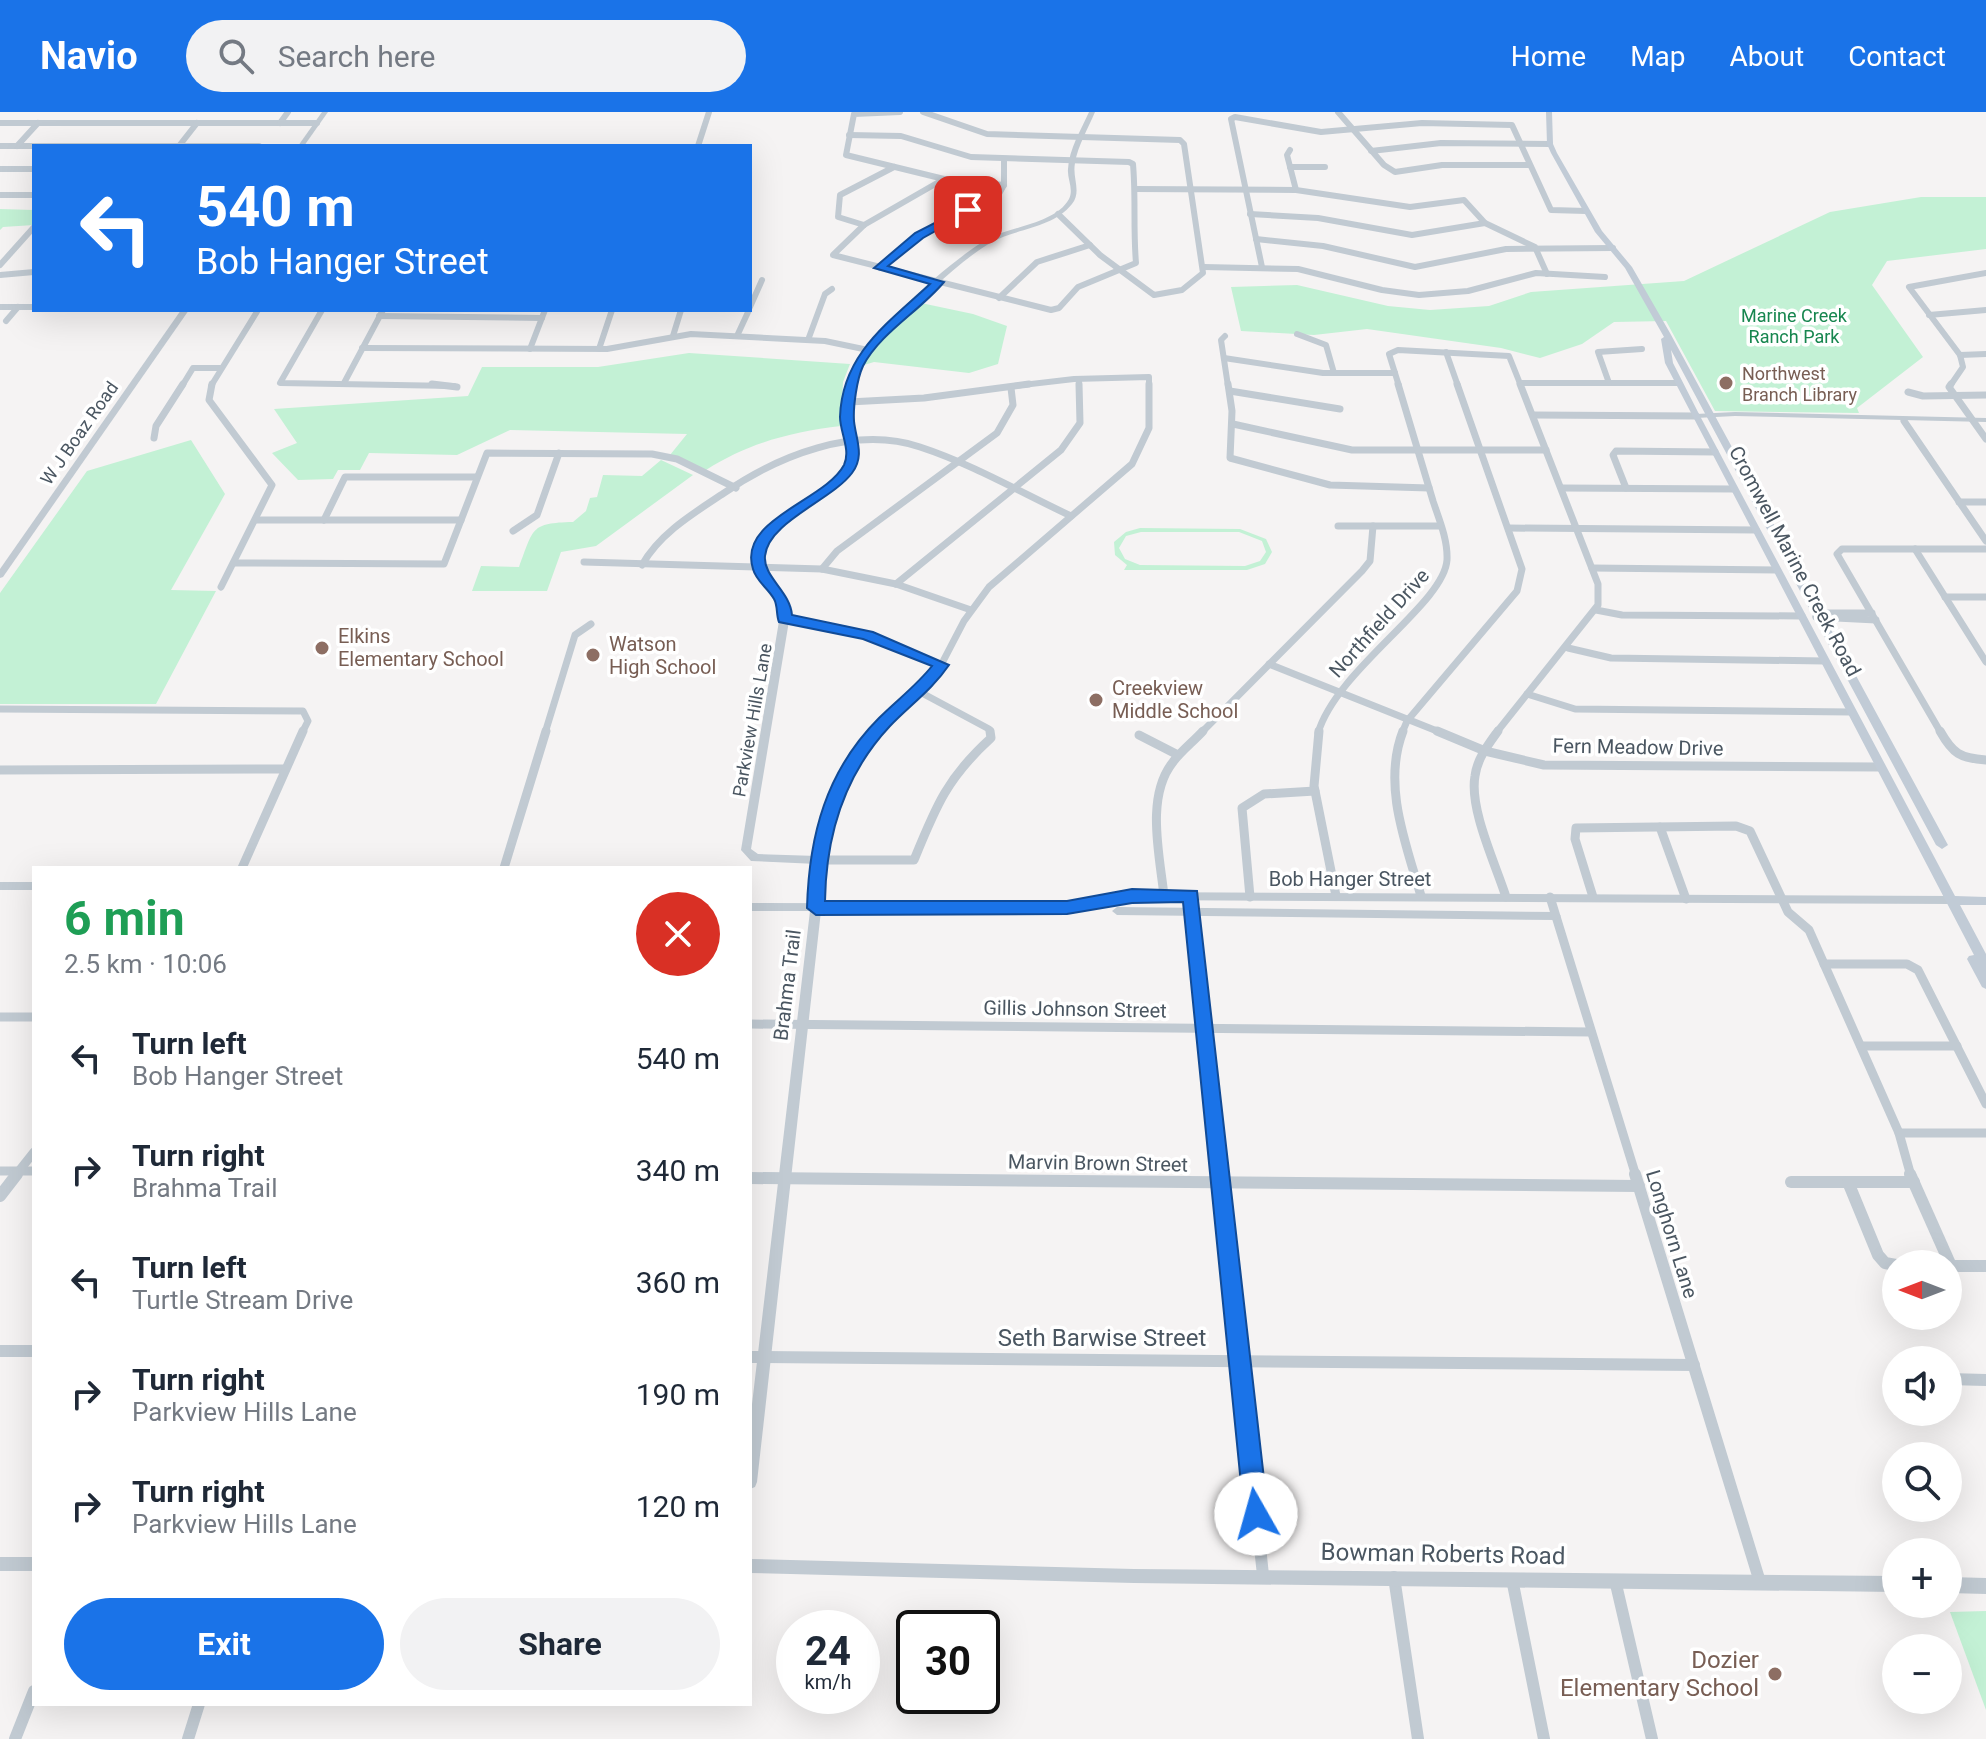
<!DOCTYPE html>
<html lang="en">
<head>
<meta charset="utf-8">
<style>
	body { margin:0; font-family:Roboto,sans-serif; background:#f2f2f3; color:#1f2937; height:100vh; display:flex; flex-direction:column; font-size:30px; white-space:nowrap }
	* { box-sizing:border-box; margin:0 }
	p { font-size:26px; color:#747a83 }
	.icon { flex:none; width:44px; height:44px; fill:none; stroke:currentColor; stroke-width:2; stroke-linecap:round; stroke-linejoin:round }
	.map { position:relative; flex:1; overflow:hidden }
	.details { position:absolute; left:32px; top:754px; width:720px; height:840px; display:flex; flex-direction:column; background:#fff; border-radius:0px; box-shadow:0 8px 32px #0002 }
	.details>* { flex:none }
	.banner { position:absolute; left:32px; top:32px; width:720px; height:168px; border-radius:0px; box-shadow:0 8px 32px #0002; background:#1a73e8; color:#fff; overflow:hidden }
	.needle { width:52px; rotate:270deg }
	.tools { position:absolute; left:1882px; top:1138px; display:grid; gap:16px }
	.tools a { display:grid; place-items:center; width:80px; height:80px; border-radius:50%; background:#fff; box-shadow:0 8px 32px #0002; font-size:40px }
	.speed { position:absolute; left:776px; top:1498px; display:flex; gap:16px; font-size:40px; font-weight:700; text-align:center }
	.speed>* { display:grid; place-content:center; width:104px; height:104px; border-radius:50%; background:#fff; box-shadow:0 8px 32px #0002; line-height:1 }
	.speed small { font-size:20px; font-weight:400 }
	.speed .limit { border:4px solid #111; border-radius:12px; background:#fff; color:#111 }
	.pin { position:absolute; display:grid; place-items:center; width:68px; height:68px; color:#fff; margin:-34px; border-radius:16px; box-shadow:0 4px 12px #0006 }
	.me { position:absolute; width:88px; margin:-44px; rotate:353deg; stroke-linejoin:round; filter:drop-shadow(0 0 6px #0008) }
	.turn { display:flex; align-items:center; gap:28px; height:168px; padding:0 32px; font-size:36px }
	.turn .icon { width:104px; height:104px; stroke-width:2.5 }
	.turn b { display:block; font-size:56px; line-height:68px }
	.round { display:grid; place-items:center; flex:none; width:84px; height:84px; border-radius:42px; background:#f2f2f3 }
	.overview { display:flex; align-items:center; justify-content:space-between; height:136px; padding:0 32px }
	h1 { font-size:48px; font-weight:700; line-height:60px; color:#1e9e55 }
	.action { display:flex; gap:16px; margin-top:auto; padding:16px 32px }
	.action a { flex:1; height:92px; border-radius:48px; background:#1a73e8; color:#fff; font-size:32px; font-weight:700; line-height:92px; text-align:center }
	.action a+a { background:#f2f2f3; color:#1f2937 }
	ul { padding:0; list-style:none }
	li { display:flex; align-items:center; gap:24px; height:112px; padding:0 32px }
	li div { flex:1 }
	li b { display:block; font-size:30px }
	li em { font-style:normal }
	header { display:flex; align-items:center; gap:48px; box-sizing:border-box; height:112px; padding:0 40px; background:#1a73e8; color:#fff }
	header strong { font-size:38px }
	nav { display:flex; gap:44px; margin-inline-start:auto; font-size:28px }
	.search { width:560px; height:72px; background:#f2f2f3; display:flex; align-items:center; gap:20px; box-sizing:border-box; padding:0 28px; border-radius:44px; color:#747a83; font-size:30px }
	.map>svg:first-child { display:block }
	.green { fill:#c3f1d5; fill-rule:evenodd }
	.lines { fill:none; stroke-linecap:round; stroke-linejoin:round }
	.minor-far3 { stroke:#c1cad2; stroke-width:6 }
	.minor-far2 { stroke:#c1cad2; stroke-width:7 }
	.minor-far1 { stroke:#c1cad2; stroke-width:9 }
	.minor { stroke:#c1cad2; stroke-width:12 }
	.tertiary { fill:#c1cad2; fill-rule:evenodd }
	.secondary { fill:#c1cbd6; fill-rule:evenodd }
	.route { fill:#1a73e8; stroke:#114b97; stroke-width:2 }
	.education-dot { fill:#8d6e63; stroke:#fff; stroke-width:3 }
	.labels { text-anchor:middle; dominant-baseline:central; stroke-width:7; stroke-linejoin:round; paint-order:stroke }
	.far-park-label { font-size:18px; fill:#17864f; stroke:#fff }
	.far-education-label { font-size:18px; fill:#785e54; stroke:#fff; text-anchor:start }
	.far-street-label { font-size:18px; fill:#4a5661; stroke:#fff }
	.street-label { font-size:20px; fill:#4a5661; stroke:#fff }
	.education-label { font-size:20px; fill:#785e54; stroke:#fff; text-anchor:start }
	.near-street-label { font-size:24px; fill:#4a5661; stroke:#fff }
	.near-education-label { font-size:24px; fill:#785e54; stroke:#fff; text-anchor:end }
</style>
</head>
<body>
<header>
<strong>Navio</strong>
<div class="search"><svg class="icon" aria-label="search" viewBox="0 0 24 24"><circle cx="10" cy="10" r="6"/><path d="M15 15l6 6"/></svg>Search here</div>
<nav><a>Home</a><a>Map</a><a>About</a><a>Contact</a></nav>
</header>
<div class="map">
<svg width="1986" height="1627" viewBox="0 0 1986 1627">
	<rect width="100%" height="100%" fill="#f5f3f3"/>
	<g class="green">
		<polygon points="1921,85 1986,85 1986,137 1887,149 1872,173 1923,245 1857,296 1859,301 1715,299 1666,209 1614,210 1582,232 1540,246 1501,236 1367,217 1314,223 1241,219 1231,175 1297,173 1388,194 1430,198 1489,194 1531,180 1684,169 1830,100"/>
		<polygon points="0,97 34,98 34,113 3,115 0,118"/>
		<polygon points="921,191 973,202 1007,214 998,252 969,261 874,250 864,253 873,236"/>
		<path d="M689 241 850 252 843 270 841 314C791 320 748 331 706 358L670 343 687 322 510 318 457 343 369 341 360 358H338L333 367 298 368 272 341 297 331 274 297 468 284 482 255H598Z"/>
		<polygon points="191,328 225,382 171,478 216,479 156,592 0,592 0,481 87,359"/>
		<path d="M661 348 693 363 596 434 561 440 547 479H472L481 454 519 455C534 416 530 411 573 410L586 399 590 386 597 385 603 363 642 364Z"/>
		<path d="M1140 416 1240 417 1266 427 1272 440 1265 452 1247 458H1124L1127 453 1115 443 1114 430 1126 420ZM1141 420H1239L1262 429 1266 440 1260 449 1245 454 1140 453 1125 447 1119 436 1126 424Z"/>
		<polygon points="1986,1499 1986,1598 1950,1500"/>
	</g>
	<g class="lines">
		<g class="minor-far3">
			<polyline points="900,0 854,2 846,43 944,67 1004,73"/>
			<polyline points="923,0 987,22 1180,28 1184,32 1203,161 1182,178 1154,183 1100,143 1058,102"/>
			<polyline points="1338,0 1384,53 1395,60 1442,53 1529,53"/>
			<polyline points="0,11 317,11"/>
			<polyline points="280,11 288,0"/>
			<path d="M849 23 901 24 971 45 1129 50 1133 52C1136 86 1133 117 1136 151L1078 175 1059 196 1051 198 833 143 864 113 944 67"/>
			<polyline points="0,34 259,34"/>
			<polyline points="17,34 38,11"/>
			<polyline points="179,34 197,11"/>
			<polyline points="698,34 709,0"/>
			<polyline points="1290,38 1287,43 1296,78"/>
			<polyline points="1371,39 1441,31 1550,32"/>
			<polyline points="1290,55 1325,55"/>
			<polyline points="0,57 34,57"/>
			<polyline points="1135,77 1296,78 1410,95 1464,88 1485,111 1535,135 1547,162"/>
			<polyline points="0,83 34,83"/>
			<polyline points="1250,102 1318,106 1412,123 1485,111"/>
			<polyline points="864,113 838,105 840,83 894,55"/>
			<polyline points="1256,127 1323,134 1415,155 1506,137 1613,136"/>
			<polyline points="0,153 34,115"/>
			<polyline points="1204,155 1298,157 1382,178 1419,183 1468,179 1536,161 1605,165"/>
			<polyline points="1262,155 1231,7 1235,5 1321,20 1422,11 1512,13 1551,98 1586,99"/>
			<polyline points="880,156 933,114 996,87 1004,73 1004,47"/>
			<polyline points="0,163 34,160"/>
			<polyline points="999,186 1037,150 1090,133"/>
			<polyline points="0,195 34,195"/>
			<polyline points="750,195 762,168"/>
			<polyline points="322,198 280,271 454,274"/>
			<polyline points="1929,203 1986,198"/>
			<polyline points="379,204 542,206"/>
			<polyline points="6,209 18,195"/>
			<polyline points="1297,222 1326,233 1334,261"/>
			<polyline points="673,224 681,198"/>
			<polyline points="737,224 749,198"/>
			<polyline points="1225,224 1221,228 1228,274"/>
			<polyline points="808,228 825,182 832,177"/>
			<polyline points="362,236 607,237 691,222 825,229 868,238"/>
			<polyline points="530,237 545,198"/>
			<polyline points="599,237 612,198"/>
			<polyline points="1446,240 1458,274"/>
			<polyline points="1960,243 1986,242"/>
			<polyline points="1224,246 1323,261 1395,261"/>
			<polyline points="1079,267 1079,274"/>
			<polyline points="344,271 383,198"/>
			<polyline points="1520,271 1679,271"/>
			<polyline points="1609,271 1598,240 1642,237"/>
			<polyline points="182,274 193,256 220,256"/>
			<polyline points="211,274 258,198"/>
			<polyline points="1014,274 1074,267 1149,265 1149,274"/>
			<polyline points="1399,274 1389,242 1398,238 1509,244 1521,274"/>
			<polyline points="1950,274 1963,255 1960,243 1909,175 1986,161"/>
		</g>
		<g class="minor-far2">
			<polyline points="212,272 209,288 272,373 221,475"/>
			<polyline points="432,272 457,275"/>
			<polyline points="1228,272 1232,299 1230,346 1330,373 1429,376"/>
			<polyline points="1951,272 1949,275 1986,327"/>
			<polyline points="1230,279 1340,297"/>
			<polyline points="1908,280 1923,284 1986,283"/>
			<polyline points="849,290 924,286 1029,272"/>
			<polyline points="1533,303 1696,304"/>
			<polyline points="1904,309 1986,429"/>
			<polyline points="1233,312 1352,338 1546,338"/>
			<polyline points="154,326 156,314 183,272"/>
			<polyline points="1562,376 1734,377"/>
			<polyline points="1626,376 1613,343 1616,339 1715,340"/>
			<polyline points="1959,390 1986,390"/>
			<polyline points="257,408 461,408"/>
			<polyline points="324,408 345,365 477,365"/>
			<polyline points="1338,414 1439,414"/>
			<polyline points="1509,416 1756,418"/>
			<polyline points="513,419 537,403 559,341"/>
			<polyline points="1915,437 1986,550"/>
			<polyline points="584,450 822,457 896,472 971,498"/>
			<polyline points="234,451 444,452 487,341 652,342 677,347 736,376"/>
			<path d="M642 453C660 421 694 401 724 381 778 344 854 313 920 335 972 352 1022 381 1071 404"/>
			<polyline points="1592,456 1777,458"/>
			<polyline points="822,457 837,439 997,321 1013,293 1011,276"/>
			<polyline points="896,472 1061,338 1080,311 1079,272"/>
			<polyline points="1945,485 1986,485"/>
			<polyline points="1596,498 1622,503 1802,504"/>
			<polyline points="1816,505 1876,508"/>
			<polyline points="1816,505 1821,501 1872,501"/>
			<polyline points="785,507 845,517 942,553"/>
			<polyline points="1568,536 1611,546 1824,549"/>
			<polyline points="1269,552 1442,621"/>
			<polyline points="920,580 989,617 990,621"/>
			<polyline points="1527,582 1575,597 1851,600"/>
			<polyline points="0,597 303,599 308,609 302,621"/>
			<polyline points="545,621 575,523 591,512"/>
			<polyline points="875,621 939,557 964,509 989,475 1132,352 1149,316 1149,272"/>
			<polyline points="1201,621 1362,459 1370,449 1373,414"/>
			<path d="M1318 621C1337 557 1444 492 1447 448 1448 428 1439 407 1433 389 1421 350 1410 311 1398 272"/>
			<polyline points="1402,621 1407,609 1517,479 1522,457 1457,272"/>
			<polyline points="1496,621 1598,493 1598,472 1520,272"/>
			<polyline points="1941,621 1837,442 1842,437 1986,437"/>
		</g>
		<g class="minor-far1">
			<polyline points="1319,619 1314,674 1336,784"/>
			<path d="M1403 619C1382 673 1406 732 1421 784"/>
			<polyline points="1437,619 1485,639 1544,653 1880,655"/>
			<path d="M1498 619C1488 633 1477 647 1475 664 1469 697 1496 753 1506 785"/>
			<path d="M1940 619C1953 642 1960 646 1986 648"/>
			<polyline points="1139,623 1178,643"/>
			<polyline points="0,658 285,657"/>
			<polyline points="1660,715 1686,787"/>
			<path d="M817 748H914C936 694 947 666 991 626L990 619"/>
			<polyline points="242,756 303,619"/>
			<polyline points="504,756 546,619"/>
			<path d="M1164 784C1160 744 1145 685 1173 650 1181 639 1193 630 1203 619"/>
			<polyline points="1191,784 1221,1064"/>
			<polyline points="1250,785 1242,696 1264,682 1315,679"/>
			<polyline points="1550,785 1636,1064"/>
			<polyline points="1593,785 1575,727 1576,716 1736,714 1750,719 1788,800 1809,818 1899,1021 1911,1064"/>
			<path d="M816 796C818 719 831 681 877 619"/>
			<polyline points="1824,852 1907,852 1918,858 1986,992"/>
			<polyline points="0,905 34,905"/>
			<polyline points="750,912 1591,920"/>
			<polyline points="1861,934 1957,934"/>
			<polyline points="1899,1021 1986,1021"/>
			<polyline points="0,1059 34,1059"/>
			<polyline points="15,1064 34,1040"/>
		</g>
		<g class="minor">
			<polyline points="1220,1062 1263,1463"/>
			<polyline points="1635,1062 1760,1470"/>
			<polyline points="1910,1062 1951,1154"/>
			<polyline points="750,1066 1639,1074"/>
			<polyline points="1791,1070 1914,1070"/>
			<polyline points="1848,1070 1878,1143 1885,1151 1896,1153"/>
			<polyline points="0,1084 17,1062"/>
			<polyline points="1948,1154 1986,1154"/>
			<polyline points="0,1239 34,1239"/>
			<polyline points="750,1245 1694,1253"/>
			<polyline points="1948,1267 1986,1268"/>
			<polyline points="1394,1465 1418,1627"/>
			<polyline points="1512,1467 1544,1627"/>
			<polyline points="1615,1468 1652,1627"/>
			<polyline points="15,1627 34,1579"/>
			<polyline points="188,1627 199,1592"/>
		</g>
		<g class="tertiary">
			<polygon points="322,0 328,0 304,34 298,34"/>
			<path d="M1089 0H1095C1088 17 1078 33 1075 51 1072 66 1082 79 1072 92 1052 117 1016 116 990 131 970 143 951 160 933 176 910 198 884 220 866 246 854 264 848 290 851 311 853 327 862 342 852 357 832 386 750 417 764 457 769 472 784 482 791 497L751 737 758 742 817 744 822 748 817 752 751 749 741 738 781 497C775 482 760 472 755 456 740 410 830 387 847 352 853 339 844 324 843 310 840 291 845 268 855 251 874 218 954 145 988 127 1011 114 1055 112 1069 87 1074 77 1067 67 1068 57 1069 37 1081 18 1089 0Z"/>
			<polygon points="181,198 189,198 3,465 0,466 0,457"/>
			<polygon points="1735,300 1986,306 1986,310 1735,304 1696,306 1692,304 1696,302"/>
			<rect x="0" y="770" width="34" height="8"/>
			<polygon points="1132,780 1951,784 1956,788 1951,792 1132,788 1067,800 821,799 757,1370 755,1375 750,1377 750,1309 810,799 750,799 750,791 1067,792"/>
			<polygon points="1117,795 1556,800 1561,804 1556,808 1117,803 1112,799"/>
			<rect x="0" y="1445" width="34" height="14"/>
			<polygon points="750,1447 1134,1457 1896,1464 1896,1480 1134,1471 750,1461"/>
			<polygon points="1948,1465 1986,1466 1986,1482 1948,1481"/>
		</g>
		<polygon class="secondary" points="1546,0 1552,0 1553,32 1557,41 1602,119 1632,155 1670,221 1948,733 1942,737 1936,733 1671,238 1673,251 1700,304 1955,784 1986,785 1986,793 1960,793 1986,842 1986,877 1982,875 1967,847 1969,844 1974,843 1665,251 1661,227 1664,225 1625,156 1595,120 1551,41 1547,32"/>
	</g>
	<path class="route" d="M964 96 973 98 923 126 888 154 944 170C920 199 880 221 863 254 857 267 853 294 854 309 856 328 865 344 852 361 832 388 768 410 765 444 763 465 790 479 792 503L873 520 949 553C932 578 910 593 890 614 844 663 826 723 825 789H1067L1132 777 1197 779 1268 1402 1265 1411 1256 1414 1248 1411 1244 1402 1183 790 1132 791 1067 802 816 803 807 796C809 723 826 659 879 606 897 588 916 574 932 554L863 527 779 510C776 503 778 494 774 487 768 476 756 469 753 457 737 407 825 389 844 353 851 338 840 320 840 305 842 242 888 211 930 172L874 156 915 121Z"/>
	<g class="education-dot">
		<circle cx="1726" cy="271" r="8"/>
		<circle cx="322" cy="536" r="8"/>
		<circle cx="593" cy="543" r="8"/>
		<circle cx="1096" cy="588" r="8"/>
		<circle cx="1775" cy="1562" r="8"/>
	</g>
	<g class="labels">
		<g class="far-park-label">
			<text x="1794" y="203">Marine Creek<tspan x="1794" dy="21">Ranch Park</tspan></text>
		</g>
		<g class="far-education-label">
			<text x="1742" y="261">Northwest<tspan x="1742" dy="21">Branch Library</tspan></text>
		</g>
		<g class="far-street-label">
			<text transform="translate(79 321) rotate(-55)">W J Boaz Road</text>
			<text transform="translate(752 608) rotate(-80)">Parkview Hills Lane</text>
		</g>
		<g class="street-label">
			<text transform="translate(1795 449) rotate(62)">Cromwell Marine Creek Road</text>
			<text transform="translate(1379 511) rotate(-48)">Northfield Drive</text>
			<text transform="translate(1638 635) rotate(1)">Fern Meadow Drive</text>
			<text x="1350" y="767">Bob Hanger Street</text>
			<text transform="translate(787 873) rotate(-83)">Brahma Trail</text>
			<text transform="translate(1075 897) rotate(1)">Gillis Johnson Street</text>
			<text transform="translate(1098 1051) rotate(1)">Marvin Brown Street</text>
			<text transform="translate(1672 1122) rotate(73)">Longhorn Lane</text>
		</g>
		<g class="education-label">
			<text x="338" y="524">Elkins<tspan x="338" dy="23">Elementary School</tspan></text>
			<text x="609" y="532">Watson<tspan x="609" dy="23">High School</tspan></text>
			<text x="1112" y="576">Creekview<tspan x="1112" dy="23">Middle School</tspan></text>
		</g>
		<g class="near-street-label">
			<text x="1102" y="1226">Seth Barwise Street</text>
			<text transform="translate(1443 1442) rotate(1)">Bowman Roberts Road</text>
		</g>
		<g class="near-education-label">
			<text x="1759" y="1548">Dozier<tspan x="1759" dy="28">Elementary School</tspan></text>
		</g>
	</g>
</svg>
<div class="tools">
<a><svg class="needle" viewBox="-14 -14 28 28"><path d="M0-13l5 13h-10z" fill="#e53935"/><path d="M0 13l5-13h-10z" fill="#747a83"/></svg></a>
<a><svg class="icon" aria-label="sound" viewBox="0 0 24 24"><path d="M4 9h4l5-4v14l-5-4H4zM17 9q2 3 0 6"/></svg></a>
<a><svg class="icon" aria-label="search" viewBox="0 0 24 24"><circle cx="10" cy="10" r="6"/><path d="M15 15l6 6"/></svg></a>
<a>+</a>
<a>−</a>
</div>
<div class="speed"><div>24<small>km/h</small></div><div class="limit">30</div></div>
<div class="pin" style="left:968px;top:98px;background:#d93025"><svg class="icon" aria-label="arrive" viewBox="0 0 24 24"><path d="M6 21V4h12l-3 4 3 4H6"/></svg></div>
<svg class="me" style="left:1256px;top:1402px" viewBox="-20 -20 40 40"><circle r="19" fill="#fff"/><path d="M0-13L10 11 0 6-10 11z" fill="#1a73e8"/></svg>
<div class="banner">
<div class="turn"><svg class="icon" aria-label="left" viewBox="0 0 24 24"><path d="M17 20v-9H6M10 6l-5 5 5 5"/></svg><div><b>540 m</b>Bob Hanger Street</div></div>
</div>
<section class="details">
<div class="overview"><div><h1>6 min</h1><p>2.5 km · 10:06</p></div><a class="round" style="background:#d93025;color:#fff"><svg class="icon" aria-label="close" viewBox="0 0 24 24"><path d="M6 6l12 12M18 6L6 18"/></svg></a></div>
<ul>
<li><svg class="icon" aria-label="left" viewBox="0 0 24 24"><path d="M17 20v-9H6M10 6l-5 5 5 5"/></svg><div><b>Turn left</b><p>Bob Hanger Street</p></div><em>540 m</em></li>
<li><svg class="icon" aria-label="right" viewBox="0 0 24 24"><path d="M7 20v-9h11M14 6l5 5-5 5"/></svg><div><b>Turn right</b><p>Brahma Trail</p></div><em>340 m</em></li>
<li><svg class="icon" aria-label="left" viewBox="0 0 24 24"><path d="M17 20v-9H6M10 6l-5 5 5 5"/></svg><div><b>Turn left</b><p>Turtle Stream Drive</p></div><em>360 m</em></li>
<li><svg class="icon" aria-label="right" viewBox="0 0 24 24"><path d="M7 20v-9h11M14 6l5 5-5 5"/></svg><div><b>Turn right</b><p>Parkview Hills Lane</p></div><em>190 m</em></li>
<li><svg class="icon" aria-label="right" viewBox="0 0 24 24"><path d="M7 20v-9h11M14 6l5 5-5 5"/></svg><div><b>Turn right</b><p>Parkview Hills Lane</p></div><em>120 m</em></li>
</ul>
<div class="action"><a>Exit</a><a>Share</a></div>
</section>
</div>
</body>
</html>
